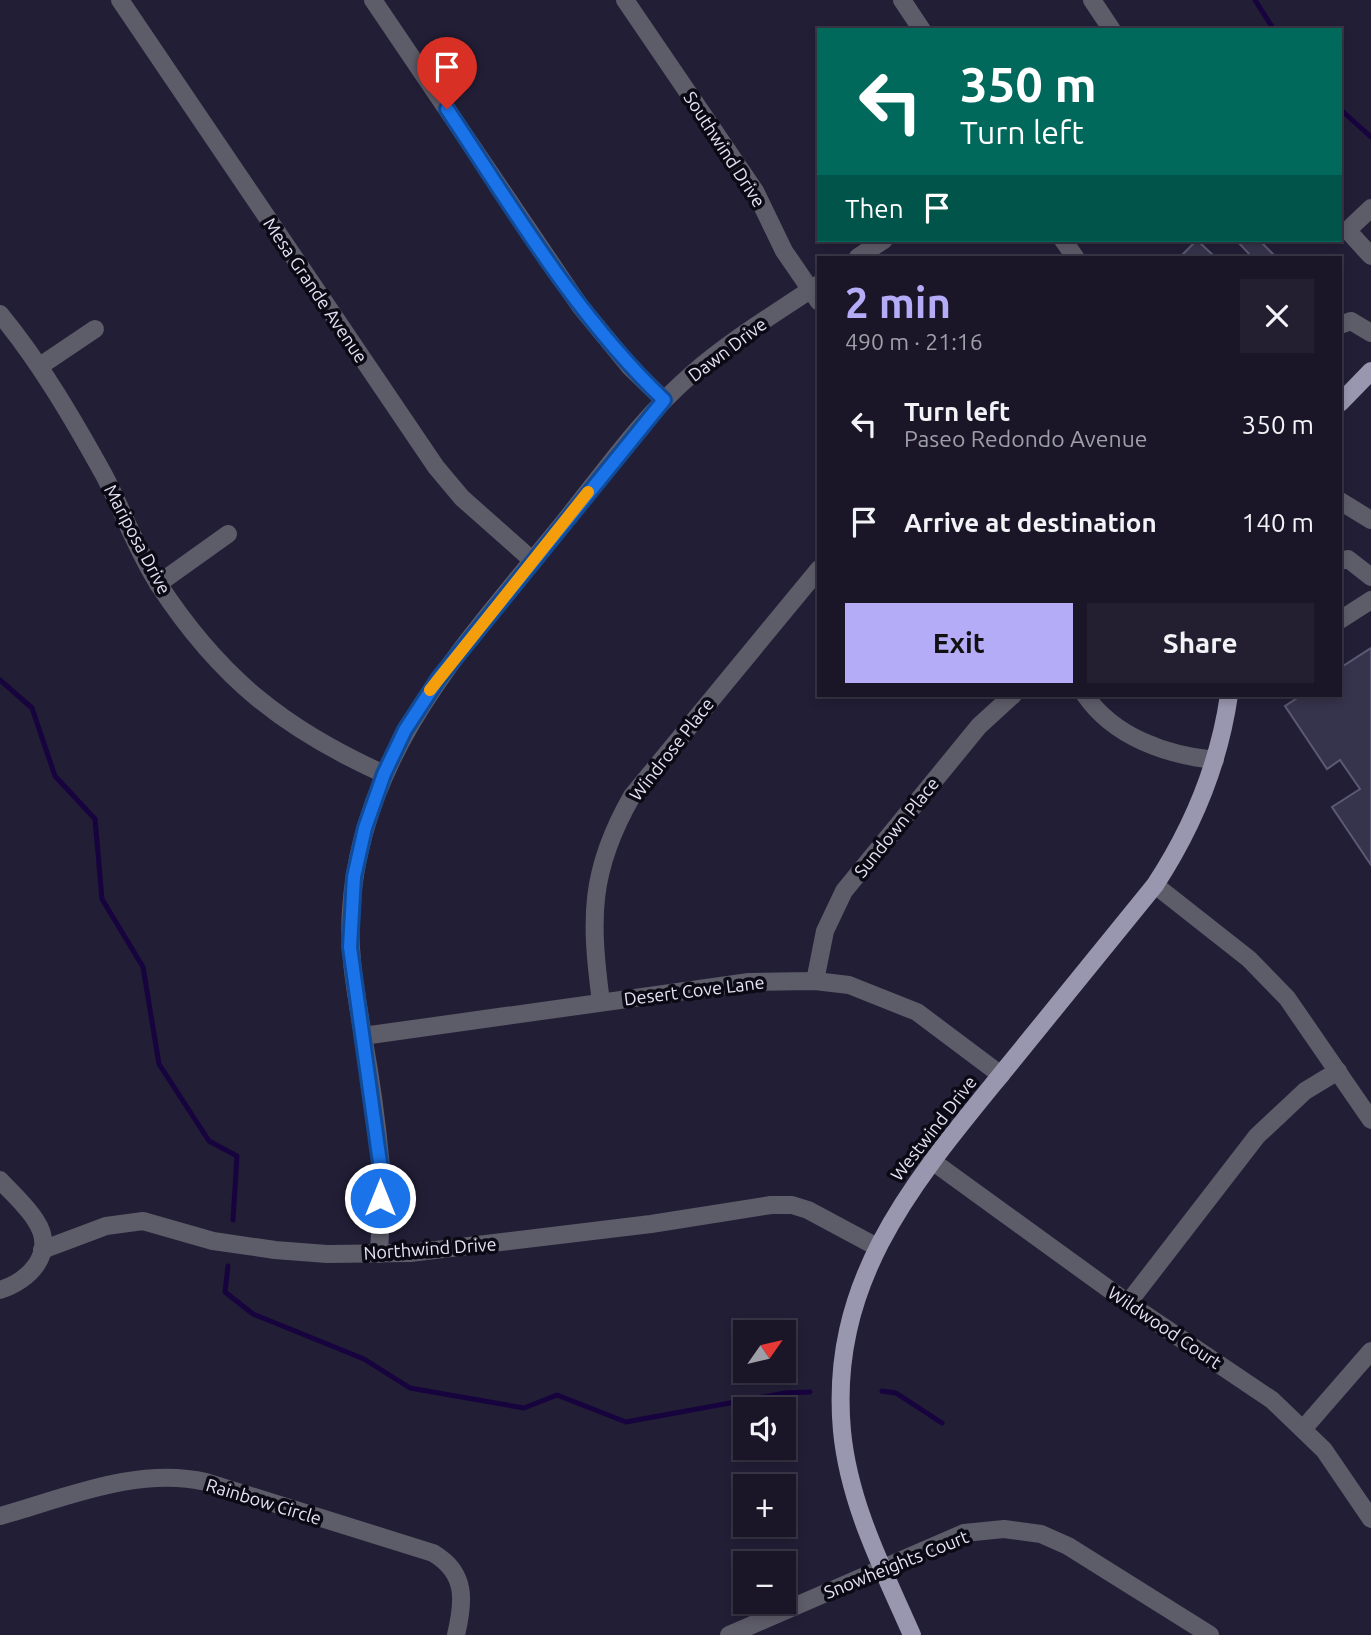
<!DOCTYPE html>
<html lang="en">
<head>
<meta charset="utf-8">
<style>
	body { margin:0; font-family:Ubuntu,sans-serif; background:#231f30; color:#f1f3f6; height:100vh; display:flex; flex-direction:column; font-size:26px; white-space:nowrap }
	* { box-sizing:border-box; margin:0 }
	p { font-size:23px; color:#9f9fa8 }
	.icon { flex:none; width:38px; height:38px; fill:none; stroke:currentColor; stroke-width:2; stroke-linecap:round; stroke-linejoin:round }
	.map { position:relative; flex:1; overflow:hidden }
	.drawer { position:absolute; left:817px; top:256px; width:525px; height:441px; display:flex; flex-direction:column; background:#1a1628; border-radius:0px; box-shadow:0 4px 10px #0003,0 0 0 2px #383545 }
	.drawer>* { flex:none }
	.top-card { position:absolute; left:817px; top:28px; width:525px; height:214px; border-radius:0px; box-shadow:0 4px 10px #0003,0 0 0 2px #383545; background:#00695c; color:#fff; overflow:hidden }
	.needle { width:46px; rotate:56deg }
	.fabs { position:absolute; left:733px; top:1320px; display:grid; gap:14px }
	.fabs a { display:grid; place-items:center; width:63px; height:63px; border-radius:0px; background:#1a1628; box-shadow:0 4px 10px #0003,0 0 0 2px #383545; font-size:35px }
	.pin { position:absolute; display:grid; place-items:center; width:60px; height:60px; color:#fff; margin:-72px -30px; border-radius:50% 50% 50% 0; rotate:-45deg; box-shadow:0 0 7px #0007 }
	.pin .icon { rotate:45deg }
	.me { position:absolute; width:77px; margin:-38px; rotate:0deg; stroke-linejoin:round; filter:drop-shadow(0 0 5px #0008) }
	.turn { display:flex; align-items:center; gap:24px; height:147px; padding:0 28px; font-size:32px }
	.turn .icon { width:91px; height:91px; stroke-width:2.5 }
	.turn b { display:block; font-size:49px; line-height:60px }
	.then { display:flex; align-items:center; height:66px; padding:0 28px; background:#0003; gap:14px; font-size:26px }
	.round { display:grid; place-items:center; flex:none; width:74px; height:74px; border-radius:0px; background:#231f30 }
	.head { display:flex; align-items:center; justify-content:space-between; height:119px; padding:0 28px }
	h1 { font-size:42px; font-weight:600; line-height:52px; color:#b5acf8 }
	.button { display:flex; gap:14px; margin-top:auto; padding:14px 28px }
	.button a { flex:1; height:80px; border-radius:0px; background:#b5acf8; color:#111; font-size:28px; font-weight:600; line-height:80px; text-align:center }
	.button a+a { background:#231f30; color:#f1f3f6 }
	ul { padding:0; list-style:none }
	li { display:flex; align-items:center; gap:21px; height:98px; padding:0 28px }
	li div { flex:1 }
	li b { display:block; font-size:26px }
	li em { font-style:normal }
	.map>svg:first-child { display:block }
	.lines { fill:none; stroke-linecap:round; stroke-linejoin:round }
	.stream { stroke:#17033d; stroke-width:5 }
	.building { fill:#36334c; stroke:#5c5975; stroke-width:2 }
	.minor { stroke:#5d5c69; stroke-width:18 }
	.major { stroke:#9996b0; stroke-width:18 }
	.route-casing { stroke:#114b97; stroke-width:18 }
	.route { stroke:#1a73e8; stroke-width:12 }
	.slow { stroke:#f59e0b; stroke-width:12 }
	.labels { text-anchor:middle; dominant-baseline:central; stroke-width:7; stroke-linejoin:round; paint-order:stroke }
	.street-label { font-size:18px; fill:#e5e3f4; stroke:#0b0a14 }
</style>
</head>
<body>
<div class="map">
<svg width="1371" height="1635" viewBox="0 0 1371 1635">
	<rect width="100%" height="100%" fill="#221e36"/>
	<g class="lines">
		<g class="stream">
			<polyline points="1255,0 1274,30"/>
			<polyline points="1340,109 1371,137"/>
			<polyline points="0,680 32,708 55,776 95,819 102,899 143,967 159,1064 209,1141 237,1156 233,1220"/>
			<polyline points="228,1266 225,1292 253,1314 364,1359 410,1388 524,1408 557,1395 626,1422 785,1393 810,1392"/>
			<polyline points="882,1391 896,1393 942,1423"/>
		</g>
	</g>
	<g class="building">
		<polygon points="1197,240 1215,257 1180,257"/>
		<polygon points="1236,240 1259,240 1276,257 1252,257"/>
		<polygon points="1371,648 1371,865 1332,807 1360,789 1340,760 1327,769 1285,706 1302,695 1340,695 1340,668"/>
	</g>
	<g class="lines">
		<g class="minor">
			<polyline points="120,0 436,467 462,498 533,561"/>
			<polyline points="373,0 580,306 630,367 664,400"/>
			<polyline points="625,0 755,191 784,251 819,302"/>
			<polyline points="902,0 922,30"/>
			<polyline points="1092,0 1112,30"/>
			<polyline points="1371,208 1351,227 1350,233 1371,256"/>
			<polyline points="1063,240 1075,257"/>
			<polyline points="858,257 884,240"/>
			<path d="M0 314C41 364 73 419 104 475 123 511 137 551 159 585 220 678 284 729 384 774"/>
			<polyline points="1340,325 1351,321 1371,333"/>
			<polyline points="40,366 95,329"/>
			<polyline points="1340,501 1371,520"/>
			<polyline points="1340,561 1348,559 1371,577"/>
			<polyline points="158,584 228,534"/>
			<polyline points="1340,620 1371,600"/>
			<path d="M1085 695C1114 737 1166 755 1215 760"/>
			<polyline points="1155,885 1249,959 1287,998 1371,1120"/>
			<polyline points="815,981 825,931 844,891 979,726 1013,695"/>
			<path d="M601 1002C590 919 589 871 632 796L819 569"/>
			<polyline points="363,1036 749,982 815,981 849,985 917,1012 1001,1075"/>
			<polyline points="932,1161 1128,1303 1272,1400 1324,1450 1371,1519"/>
			<path d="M0 1180C12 1193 27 1206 36 1221 57 1253 29 1281 0 1290"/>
			<polyline points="42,1250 106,1226 143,1221 213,1241 275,1250 327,1254 410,1253 651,1224 771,1205 792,1205 808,1210 877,1247"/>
			<path d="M379 1254C380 1226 383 1196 381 1167 377 1124 371 1079 363 1036 356 993 348 953 351 910 361 752 466 643 560 527 602 475 641 418 692 374 731 340 776 313 819 284"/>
			<polyline points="1128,1303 1257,1136 1305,1091 1338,1071"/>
			<polyline points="1304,1428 1371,1351"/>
			<path d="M0 1516C65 1498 138 1466 206 1482L433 1553C467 1573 464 1601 456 1635"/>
			<polyline points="729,1635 964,1533 1004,1529 1041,1534 1068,1546 1210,1635"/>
		</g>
		<g class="major">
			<polyline points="1340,403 1371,371"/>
			<path d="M912 1635C883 1569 849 1504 842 1431 828 1277 918 1177 1008 1066 1057 1006 1106 946 1155 885 1193 827 1219 764 1229 695"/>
		</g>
	</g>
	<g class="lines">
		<defs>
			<path id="route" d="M380 1198 381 1170 350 947 354 877 365 828 384 774 405 730 439 678 664 400C576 316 514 210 447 109"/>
		</defs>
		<use href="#route" class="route-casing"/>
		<use href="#route" class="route"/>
		<polyline class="slow" points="430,690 588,492"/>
	</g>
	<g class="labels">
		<g class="street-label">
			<text transform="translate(725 149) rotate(57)">Southwind Drive</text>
			<text transform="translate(316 290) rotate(56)">Mesa Grande Avenue</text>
			<text transform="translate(727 349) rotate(-37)">Dawn Drive</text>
			<text transform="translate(138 539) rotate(62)">Mariposa Drive</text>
			<text transform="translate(671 749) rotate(-52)">Windrose Place</text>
			<text transform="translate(896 827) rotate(-51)">Sundown Place</text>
			<text transform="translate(694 990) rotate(-7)">Desert Cove Lane</text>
			<text transform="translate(933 1128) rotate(-52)">Westwind Drive</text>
			<text transform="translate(430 1248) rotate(-4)">Northwind Drive</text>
			<text transform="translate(1165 1327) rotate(34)">Wildwood Court</text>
			<text transform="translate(264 1501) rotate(17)">Rainbow Circle</text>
			<text transform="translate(896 1564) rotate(-22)">Snowheights Court</text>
		</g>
	</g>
</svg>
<div class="fabs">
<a><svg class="needle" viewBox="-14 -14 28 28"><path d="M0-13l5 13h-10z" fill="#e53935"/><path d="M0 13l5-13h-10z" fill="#9f9fa8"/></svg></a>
<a><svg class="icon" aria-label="sound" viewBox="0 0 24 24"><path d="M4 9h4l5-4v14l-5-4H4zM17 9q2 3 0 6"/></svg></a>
<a>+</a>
<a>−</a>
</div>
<div class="pin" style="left:447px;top:109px;background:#d93025"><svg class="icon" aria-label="arrive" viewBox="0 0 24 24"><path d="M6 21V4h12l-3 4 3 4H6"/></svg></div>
<svg class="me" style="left:380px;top:1198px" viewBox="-20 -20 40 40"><circle r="17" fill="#1a73e8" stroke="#fff" stroke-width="3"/><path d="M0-11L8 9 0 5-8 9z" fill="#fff"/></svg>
<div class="top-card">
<div class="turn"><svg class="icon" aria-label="left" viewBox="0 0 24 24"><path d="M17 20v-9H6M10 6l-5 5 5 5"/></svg><div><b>350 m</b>Turn left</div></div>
<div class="then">Then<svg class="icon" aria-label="arrive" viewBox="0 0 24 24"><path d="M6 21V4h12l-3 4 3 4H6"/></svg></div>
</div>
<section class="drawer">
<div class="head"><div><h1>2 min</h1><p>490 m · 21:16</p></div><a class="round"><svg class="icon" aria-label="close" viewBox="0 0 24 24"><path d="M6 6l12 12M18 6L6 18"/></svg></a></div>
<ul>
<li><svg class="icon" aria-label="left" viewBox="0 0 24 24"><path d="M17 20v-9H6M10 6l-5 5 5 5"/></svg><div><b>Turn left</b><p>Paseo Redondo Avenue</p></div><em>350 m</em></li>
<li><svg class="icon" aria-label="arrive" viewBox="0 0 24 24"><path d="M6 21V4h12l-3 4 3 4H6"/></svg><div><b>Arrive at destination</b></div><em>140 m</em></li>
</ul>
<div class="button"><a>Exit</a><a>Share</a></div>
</section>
</div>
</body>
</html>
